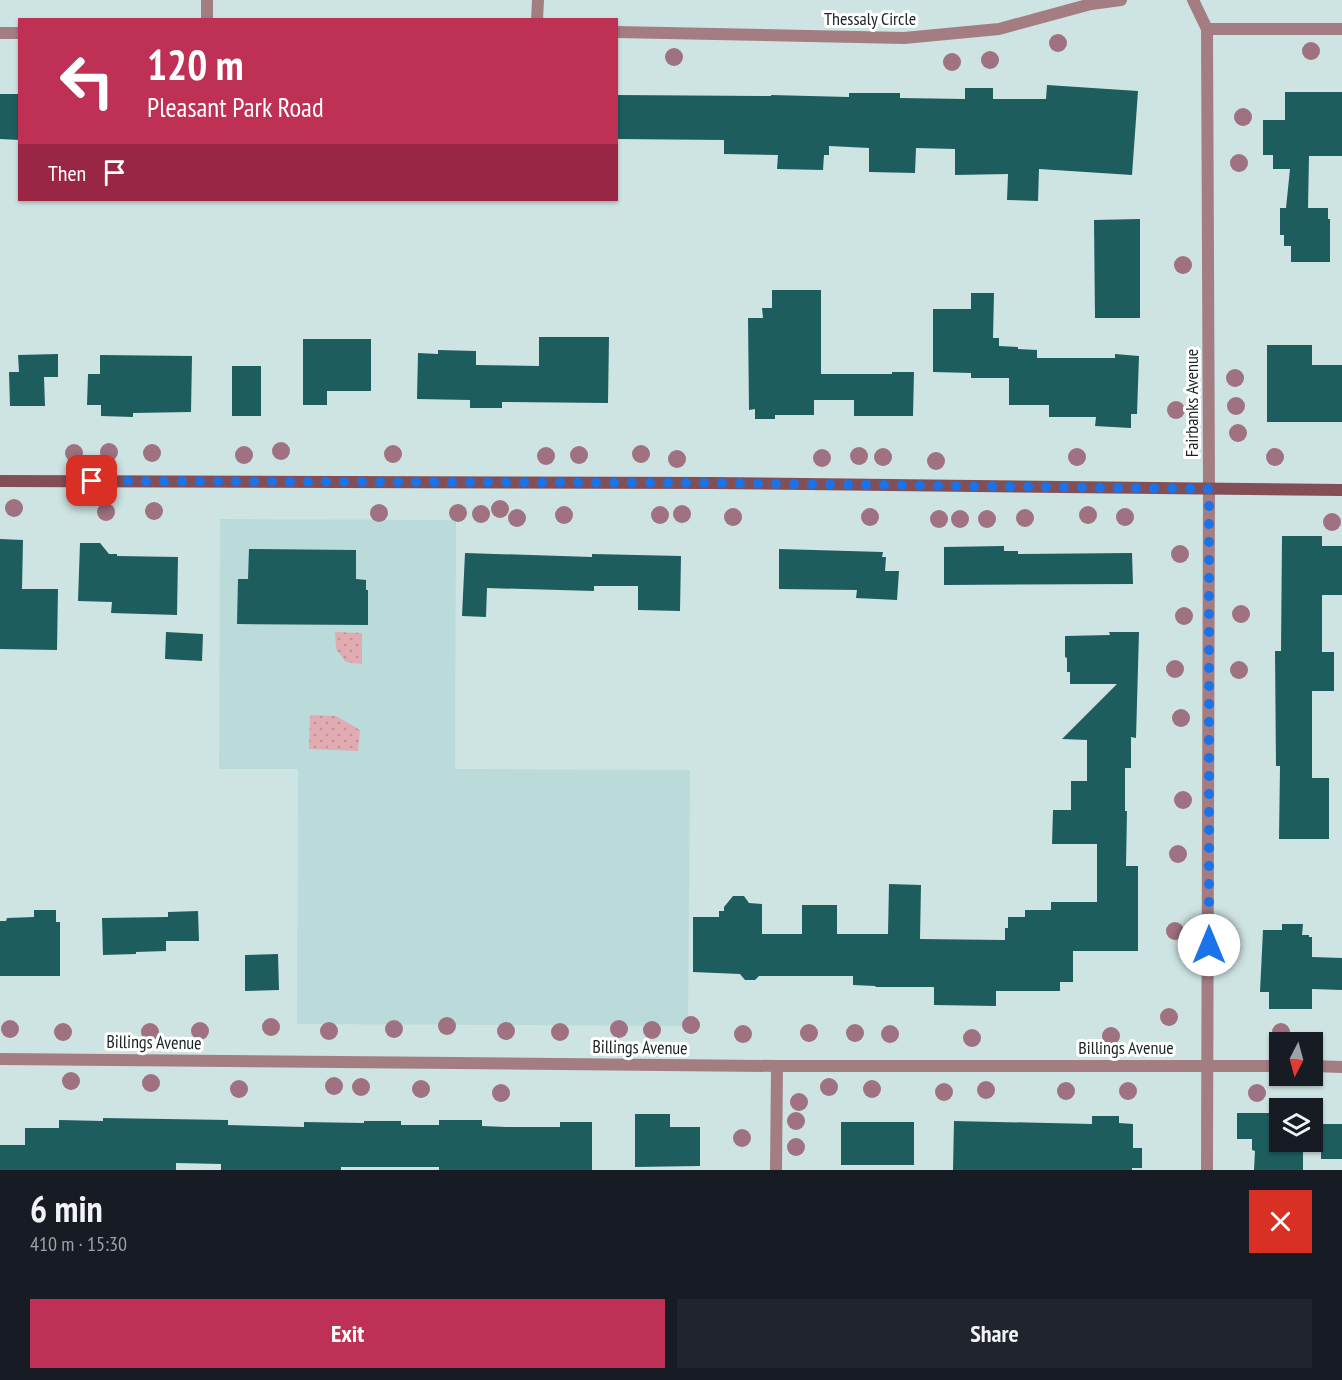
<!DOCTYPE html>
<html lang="en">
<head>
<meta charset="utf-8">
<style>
	body { margin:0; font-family:"PT Sans Narrow",sans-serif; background:#20242c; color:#f1f3f6; height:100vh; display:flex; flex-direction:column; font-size:22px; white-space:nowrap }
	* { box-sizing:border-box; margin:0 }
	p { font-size:20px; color:#9ea1a6 }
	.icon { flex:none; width:33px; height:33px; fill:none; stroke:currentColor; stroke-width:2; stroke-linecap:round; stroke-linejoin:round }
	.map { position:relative; height:1170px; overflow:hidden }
	.sheet { display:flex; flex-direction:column; background:#171b24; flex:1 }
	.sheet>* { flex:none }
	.top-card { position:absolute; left:18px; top:18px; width:600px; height:183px; border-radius:0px; box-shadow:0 2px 4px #0004; background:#bf3055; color:#fff; overflow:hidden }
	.needle { width:39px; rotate:186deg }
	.fabs { position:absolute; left:1269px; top:1032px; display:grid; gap:12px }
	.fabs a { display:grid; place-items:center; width:54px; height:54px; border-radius:0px; background:#171b24; box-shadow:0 2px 4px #0004; font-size:30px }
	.pin { position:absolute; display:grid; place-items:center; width:51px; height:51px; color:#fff; margin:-26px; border-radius:12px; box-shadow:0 3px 9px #0006 }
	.me { position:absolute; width:66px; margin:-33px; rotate:0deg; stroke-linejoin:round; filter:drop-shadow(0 0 4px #0008) }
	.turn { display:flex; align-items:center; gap:21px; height:126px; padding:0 30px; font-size:27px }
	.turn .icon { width:78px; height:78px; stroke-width:2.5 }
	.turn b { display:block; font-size:42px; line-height:51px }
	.then { display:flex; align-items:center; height:57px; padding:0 30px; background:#0003; gap:12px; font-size:22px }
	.round { display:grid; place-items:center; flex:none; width:63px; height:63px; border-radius:0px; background:#20242c }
	.overview { display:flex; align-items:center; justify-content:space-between; height:102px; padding:0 30px }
	h1 { font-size:36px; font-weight:700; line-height:45px }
	.button { display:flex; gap:12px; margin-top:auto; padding:12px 30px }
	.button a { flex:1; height:69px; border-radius:0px; background:#bf3055; color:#fff; font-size:24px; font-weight:700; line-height:69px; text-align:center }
	.button a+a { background:#20242c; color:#f1f3f6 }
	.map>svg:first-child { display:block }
	.built { fill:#bbdada }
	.grass { fill:url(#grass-dots) }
	.building { fill:#1e5d5e }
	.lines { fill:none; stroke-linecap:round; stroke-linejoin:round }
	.street { stroke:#a37d82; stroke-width:12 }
	.secondary { stroke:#834f56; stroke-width:12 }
	.tree { fill:#9f7181 }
	.route { stroke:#1a73e8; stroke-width:10; stroke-dasharray:0 18 }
	.labels { text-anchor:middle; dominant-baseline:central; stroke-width:6; stroke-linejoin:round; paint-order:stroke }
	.street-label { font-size:18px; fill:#1a2323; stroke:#fff }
</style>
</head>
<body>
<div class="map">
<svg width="1342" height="1170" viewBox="0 0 1342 1170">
	<defs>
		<pattern id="grass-dots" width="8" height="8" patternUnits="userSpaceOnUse" patternTransform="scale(1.5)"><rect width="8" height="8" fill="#e0abb1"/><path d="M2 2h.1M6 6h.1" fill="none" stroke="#c09398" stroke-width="1.8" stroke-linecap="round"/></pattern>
	</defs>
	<rect width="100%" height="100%" fill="#cee4e3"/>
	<polygon class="built" points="220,519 456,520 455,769 690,770 688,1026 297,1024 298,769 219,769"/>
	<g class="grass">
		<polygon points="335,632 362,633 362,664 346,662 336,649"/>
		<polygon points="310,715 336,716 360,730 358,751 309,749"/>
	</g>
	<g class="building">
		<polygon points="1047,85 1138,91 1132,175 1039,169 1038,201 1007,200 1008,174 955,175 955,149 916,148 915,173 869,172 869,148 829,146 829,155 824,155 823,170 777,169 778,155 724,154 724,140 616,139 616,95 771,96 771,95 849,97 849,93 900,93 900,98 965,99 965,88 993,88 993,99 1046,99"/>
		<polygon points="1285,92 1342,92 1342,156 1309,156 1308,208 1328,208 1328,219 1330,219 1330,262 1291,262 1291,246 1284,246 1284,235 1280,235 1280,208 1286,208 1290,169 1273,169 1273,155 1263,155 1263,120 1285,120"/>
		<polygon points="0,94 20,94 20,140 0,139"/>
		<polygon points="1140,219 1140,318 1095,318 1094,220"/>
		<polygon points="772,290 821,290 821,374 892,374 892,372 914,372 913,416 854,416 854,400 814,400 814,415 775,415 775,419 755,419 755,409 749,410 748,318 763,318 762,308 772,308"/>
		<polygon points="971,293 994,293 993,338 999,338 999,346 1018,347 1018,349 1037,350 1037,358 1115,358 1115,354 1139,356 1137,414 1131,414 1131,428 1095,426 1096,417 1049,417 1049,405 1009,405 1009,378 971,378 971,373 933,372 933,309 971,309"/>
		<polygon points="539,337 609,337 608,403 502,402 502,408 470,408 470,400 417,399 418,353 438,354 438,350 476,351 476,365 539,366"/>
		<polygon points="303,339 371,339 371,391 327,391 327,405 303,405"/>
		<polygon points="1267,345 1312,345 1312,365 1342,365 1342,422 1267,422"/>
		<polygon points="58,354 58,377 44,377 45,406 10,406 9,372 19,372 18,355"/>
		<polygon points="100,355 192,356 191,412 133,413 133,417 101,416 101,405 87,405 88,374 100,374"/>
		<rect x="232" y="366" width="29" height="50"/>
		<polygon points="1282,536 1322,536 1322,546 1342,546 1342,595 1322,595 1322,652 1334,652 1334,691 1312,691 1312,778 1329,778 1329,839 1279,839 1280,766 1276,766 1275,651 1281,651"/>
		<polygon points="0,539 23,540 22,589 58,589 57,650 0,649"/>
		<polygon points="80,543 100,543 109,554 117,554 117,556 178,557 177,615 111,613 112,602 78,601"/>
		<polygon points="1004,546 1004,551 1018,551 1018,554 1132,553 1133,584 944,585 944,547"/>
		<polygon points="249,549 356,550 356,579 366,580 366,590 368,590 368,625 237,624 238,579 248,579"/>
		<polygon points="779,549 883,552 882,557 886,557 885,571 899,571 897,600 856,598 857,590 779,589"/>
		<polygon points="465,553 592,557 592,554 681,556 680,611 638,610 638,586 594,586 594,591 487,588 486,617 462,616"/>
		<polygon points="166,632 203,634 202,661 165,659"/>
		<polygon points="1109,632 1139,632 1136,738 1131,737 1131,768 1125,768 1125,811 1127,811 1126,866 1138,866 1138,951 1073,951 1073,982 1060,982 1060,991 996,991 996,1006 934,1005 934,987 876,987 875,986 853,985 853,976 759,976 755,980 745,980 740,974 693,972 693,917 719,917 719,911 724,911 724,907 733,896 744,896 749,903 762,904 762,934 802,934 802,905 837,905 837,934 888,934 889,884 921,885 920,939 1005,940 1005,928 1008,928 1008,917 1025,917 1025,910 1051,910 1051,902 1097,902 1097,844 1052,844 1053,810 1071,810 1071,781 1087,781 1087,740 1062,739 1117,684 1070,684 1070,672 1067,672 1067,658 1065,657 1065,636 1110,635"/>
		<polygon points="34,910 56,910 56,922 60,922 60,976 0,976 0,921 6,921 7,918 34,917"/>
		<polygon points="198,911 199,941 166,941 166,951 136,952 136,954 103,955 102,918 168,917 168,912"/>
		<polygon points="1282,924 1303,924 1302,935 1309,935 1309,937 1312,937 1312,957 1342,958 1342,990 1312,989 1312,1009 1269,1009 1269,992 1260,992 1263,930 1282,930"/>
		<polygon points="278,954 279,990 245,991 245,955"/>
		<polygon points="1237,1113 1280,1113 1280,1142 1303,1142 1303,1170 1254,1170 1255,1151 1252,1150 1252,1139 1237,1139"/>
		<polygon points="635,1114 670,1114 670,1127 700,1127 700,1166 635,1167"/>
		<polygon points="1092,1116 1119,1116 1119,1123 1133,1124 1133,1148 1142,1148 1142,1168 1132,1168 1132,1170 953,1170 954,1121 1092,1124"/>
		<polygon points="103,1118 228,1120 228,1125 304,1127 304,1122 364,1123 364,1121 401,1121 401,1125 439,1125 439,1120 482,1120 482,1126 506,1127 560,1127 560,1122 592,1122 592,1170 439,1170 439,1167 341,1167 341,1170 221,1170 221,1164 176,1163 176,1170 0,1170 0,1145 25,1145 25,1128 59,1128 59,1120 103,1121"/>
		<rect x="841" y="1122" width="73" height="43"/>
		<rect x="1321" y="1124" width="21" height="35"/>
	</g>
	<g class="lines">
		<g class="street">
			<polyline points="1193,0 1207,29 1209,489 1207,1170"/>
			<polyline points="207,20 207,0"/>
			<polyline points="537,20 538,0"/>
			<polyline points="1207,29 1342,29"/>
			<polyline points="616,32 904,38 999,29 1091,4 1121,0"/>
			<polyline points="0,33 20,33"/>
			<polyline points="0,1059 777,1066 1280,1066"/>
			<polyline points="1312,1066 1342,1067"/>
			<polyline points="776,1170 777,1066"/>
		</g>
		<polyline class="secondary" points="0,481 711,483 1342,490"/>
	</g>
	<g class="tree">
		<circle cx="1058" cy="43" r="9"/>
		<circle cx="1311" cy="51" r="9"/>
		<circle cx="674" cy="57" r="9"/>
		<circle cx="990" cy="60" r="9"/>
		<circle cx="952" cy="62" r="9"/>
		<circle cx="1243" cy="117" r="9"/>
		<circle cx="1239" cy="163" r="9"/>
		<circle cx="1183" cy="265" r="9"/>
		<circle cx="1235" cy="378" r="9"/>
		<circle cx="1236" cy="406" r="9"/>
		<circle cx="1176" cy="410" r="9"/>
		<circle cx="1238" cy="433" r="9"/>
		<circle cx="281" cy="451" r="9"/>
		<circle cx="109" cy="452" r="9"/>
		<circle cx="74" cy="453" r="9"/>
		<circle cx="152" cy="453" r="9"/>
		<circle cx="393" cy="454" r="9"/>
		<circle cx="641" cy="454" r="9"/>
		<circle cx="244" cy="455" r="9"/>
		<circle cx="579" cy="455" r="9"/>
		<circle cx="546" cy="456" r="9"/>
		<circle cx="859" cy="456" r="9"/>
		<circle cx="883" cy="457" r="9"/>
		<circle cx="1077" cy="457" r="9"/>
		<circle cx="1275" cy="457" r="9"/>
		<circle cx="822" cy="458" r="9"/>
		<circle cx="677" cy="459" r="9"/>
		<circle cx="936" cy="461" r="9"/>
		<circle cx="14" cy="508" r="9"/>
		<circle cx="500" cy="509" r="9"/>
		<circle cx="154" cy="511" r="9"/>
		<circle cx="106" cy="512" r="9"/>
		<circle cx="379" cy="513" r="9"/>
		<circle cx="458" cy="513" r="9"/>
		<circle cx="481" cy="514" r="9"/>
		<circle cx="682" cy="514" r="9"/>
		<circle cx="564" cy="515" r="9"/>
		<circle cx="660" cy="515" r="9"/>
		<circle cx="1088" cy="515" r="9"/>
		<circle cx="733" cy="517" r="9"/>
		<circle cx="870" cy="517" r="9"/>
		<circle cx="1125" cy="517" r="9"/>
		<circle cx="517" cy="518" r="9"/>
		<circle cx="1025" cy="518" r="9"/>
		<circle cx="939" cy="519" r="9"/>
		<circle cx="960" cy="519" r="9"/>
		<circle cx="987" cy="519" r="9"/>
		<circle cx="1332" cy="522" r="9"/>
		<circle cx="1180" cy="554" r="9"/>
		<circle cx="1241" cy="614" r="9"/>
		<circle cx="1184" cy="616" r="9"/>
		<circle cx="1175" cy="669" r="9"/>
		<circle cx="1239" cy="670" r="9"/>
		<circle cx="1181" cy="718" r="9"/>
		<circle cx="1183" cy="800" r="9"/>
		<circle cx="1178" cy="854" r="9"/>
		<circle cx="1175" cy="931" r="9"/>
		<circle cx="1169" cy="1017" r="9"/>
		<circle cx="691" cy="1025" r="9"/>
		<circle cx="447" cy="1026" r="9"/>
		<circle cx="271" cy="1027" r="9"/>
		<circle cx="10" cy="1029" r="9"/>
		<circle cx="394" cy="1029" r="9"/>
		<circle cx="619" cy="1029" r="9"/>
		<circle cx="652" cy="1030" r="9"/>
		<circle cx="200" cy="1031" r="9"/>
		<circle cx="329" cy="1031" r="9"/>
		<circle cx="506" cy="1031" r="9"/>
		<circle cx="63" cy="1032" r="9"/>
		<circle cx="150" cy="1032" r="9"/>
		<circle cx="560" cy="1032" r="9"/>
		<circle cx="1281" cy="1032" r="9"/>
		<circle cx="809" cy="1033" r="9"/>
		<circle cx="855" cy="1033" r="9"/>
		<circle cx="743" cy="1034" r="9"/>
		<circle cx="890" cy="1034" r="9"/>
		<circle cx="1111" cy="1036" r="9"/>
		<circle cx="972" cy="1038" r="9"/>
		<circle cx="71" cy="1081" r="9"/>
		<circle cx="151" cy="1083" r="9"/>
		<circle cx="334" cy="1086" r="9"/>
		<circle cx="361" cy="1087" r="9"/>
		<circle cx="829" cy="1087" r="9"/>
		<circle cx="239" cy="1089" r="9"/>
		<circle cx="421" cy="1089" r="9"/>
		<circle cx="872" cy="1089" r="9"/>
		<circle cx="986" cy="1090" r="9"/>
		<circle cx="1066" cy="1091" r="9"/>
		<circle cx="1128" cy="1091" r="9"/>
		<circle cx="944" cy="1092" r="9"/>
		<circle cx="501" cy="1093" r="9"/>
		<circle cx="1257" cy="1093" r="9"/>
		<circle cx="799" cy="1102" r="9"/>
		<circle cx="796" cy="1121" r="9"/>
		<circle cx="742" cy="1138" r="9"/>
		<circle cx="796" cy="1147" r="9"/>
	</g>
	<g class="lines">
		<polyline class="route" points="92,481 711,483 1209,489 1209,945"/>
	</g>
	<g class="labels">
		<g class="street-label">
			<text x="870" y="18">Thessaly Circle</text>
			<text transform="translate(1191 403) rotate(-90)">Fairbanks Avenue</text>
			<text transform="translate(154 1042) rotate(1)">Billings Avenue</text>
			<text transform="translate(640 1047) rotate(1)">Billings Avenue</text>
			<text x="1126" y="1047">Billings Avenue</text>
		</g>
	</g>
</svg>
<div class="fabs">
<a><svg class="needle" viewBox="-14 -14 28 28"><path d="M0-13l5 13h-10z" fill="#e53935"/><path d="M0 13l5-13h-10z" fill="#9ea1a6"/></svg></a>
<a><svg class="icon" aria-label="layers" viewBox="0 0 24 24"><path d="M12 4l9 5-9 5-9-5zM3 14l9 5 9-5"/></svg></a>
</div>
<div class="pin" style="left:92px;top:481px;background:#d93025"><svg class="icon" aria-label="arrive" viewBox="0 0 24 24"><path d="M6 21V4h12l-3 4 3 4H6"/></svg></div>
<svg class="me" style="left:1209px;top:945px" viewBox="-20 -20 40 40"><circle r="19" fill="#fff"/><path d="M0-13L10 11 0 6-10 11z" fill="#1a73e8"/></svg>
<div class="top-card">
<div class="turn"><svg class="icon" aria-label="left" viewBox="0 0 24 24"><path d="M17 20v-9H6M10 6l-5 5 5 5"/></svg><div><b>120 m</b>Pleasant Park Road</div></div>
<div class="then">Then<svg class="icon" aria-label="arrive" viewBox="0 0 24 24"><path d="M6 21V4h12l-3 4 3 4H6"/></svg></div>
</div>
</div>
<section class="sheet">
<div class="overview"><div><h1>6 min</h1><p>410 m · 15:30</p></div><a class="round" style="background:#d93025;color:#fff"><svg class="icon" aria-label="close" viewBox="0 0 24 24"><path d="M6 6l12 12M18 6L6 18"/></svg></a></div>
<div class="button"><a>Exit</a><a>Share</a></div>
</section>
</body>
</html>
